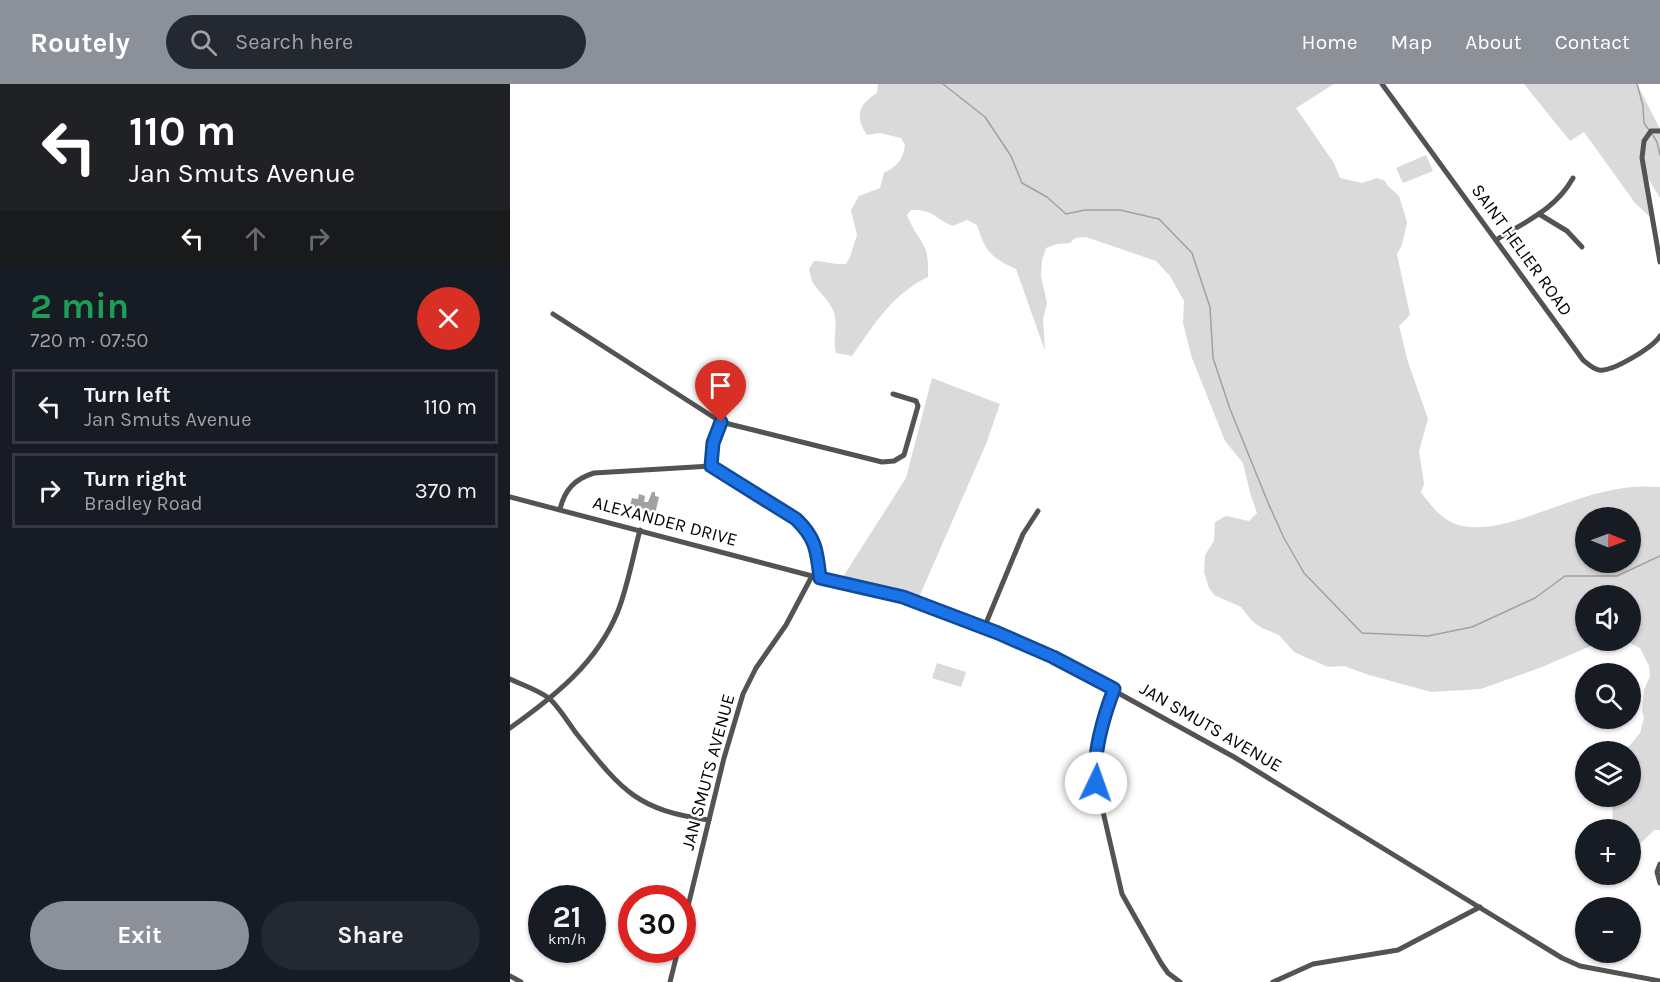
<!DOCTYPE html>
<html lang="en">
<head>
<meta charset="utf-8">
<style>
	body { margin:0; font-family:Karla,sans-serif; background:#242831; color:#f1f3f6; height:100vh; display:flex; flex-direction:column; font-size:22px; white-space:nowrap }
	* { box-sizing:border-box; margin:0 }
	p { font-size:20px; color:#9ea1a6 }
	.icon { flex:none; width:33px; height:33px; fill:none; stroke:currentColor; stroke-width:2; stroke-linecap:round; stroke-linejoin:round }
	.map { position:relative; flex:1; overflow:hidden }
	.side { display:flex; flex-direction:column; background:#171b24; width:510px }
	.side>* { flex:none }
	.guide { background:#202124; color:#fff; overflow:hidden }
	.needle { width:39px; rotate:91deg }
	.tools { position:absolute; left:1065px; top:423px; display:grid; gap:12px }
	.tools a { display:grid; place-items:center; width:66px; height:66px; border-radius:50%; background:#171b24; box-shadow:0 2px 4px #0004; font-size:30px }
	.speed { position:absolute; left:18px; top:801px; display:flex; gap:12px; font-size:30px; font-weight:700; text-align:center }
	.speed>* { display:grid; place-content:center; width:78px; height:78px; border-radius:50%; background:#171b24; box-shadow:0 2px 4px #0004; line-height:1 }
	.speed small { font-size:15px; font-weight:400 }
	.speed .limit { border:9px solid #d22; background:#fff; color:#111 }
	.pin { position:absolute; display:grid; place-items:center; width:51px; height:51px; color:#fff; margin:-62px -26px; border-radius:50% 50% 50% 0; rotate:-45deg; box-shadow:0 0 6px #0007 }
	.pin .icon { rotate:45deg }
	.me { position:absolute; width:66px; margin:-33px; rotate:3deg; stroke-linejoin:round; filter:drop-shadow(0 0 4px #0008) }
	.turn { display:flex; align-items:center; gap:21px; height:126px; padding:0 30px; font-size:27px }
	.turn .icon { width:78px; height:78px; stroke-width:2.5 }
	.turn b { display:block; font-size:42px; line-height:51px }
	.lanes { display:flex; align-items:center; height:57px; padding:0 30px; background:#0003; justify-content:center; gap:30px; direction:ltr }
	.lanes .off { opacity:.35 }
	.round { display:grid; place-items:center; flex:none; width:63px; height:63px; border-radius:32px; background:#242831 }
	.overview { display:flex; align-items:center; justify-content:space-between; height:102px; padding:0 30px }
	h1 { font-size:36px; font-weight:700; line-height:45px; color:#1e9e55 }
	.primary-button { display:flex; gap:12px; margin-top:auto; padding:12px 30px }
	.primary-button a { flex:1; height:69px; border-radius:36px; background:#8c9099; color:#fff; font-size:24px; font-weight:700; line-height:69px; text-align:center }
	.primary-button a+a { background:#242831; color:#f1f3f6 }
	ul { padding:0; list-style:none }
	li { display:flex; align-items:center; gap:18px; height:75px; margin:0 12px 9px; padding:0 18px; border:3px solid #363941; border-radius:0px }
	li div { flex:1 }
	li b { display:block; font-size:22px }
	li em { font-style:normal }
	header { display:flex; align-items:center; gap:36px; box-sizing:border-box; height:84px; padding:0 30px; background:#8c9099; color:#fff }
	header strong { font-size:28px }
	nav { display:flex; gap:33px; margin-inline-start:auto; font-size:21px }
	.search { width:420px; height:54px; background:#242831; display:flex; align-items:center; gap:15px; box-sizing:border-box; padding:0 21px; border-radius:33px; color:#9ea1a6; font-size:22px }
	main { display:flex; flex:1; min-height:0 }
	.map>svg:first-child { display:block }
	.green { fill:#dadada; fill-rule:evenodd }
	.water { fill:#a1a1a1 }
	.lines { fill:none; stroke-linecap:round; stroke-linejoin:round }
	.stream { stroke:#a1a1a1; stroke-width:1.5 }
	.street { stroke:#535353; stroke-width:5 }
	.route-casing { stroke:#114b97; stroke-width:15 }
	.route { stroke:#1a73e8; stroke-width:10 }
	.labels { text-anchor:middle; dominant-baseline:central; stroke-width:5; stroke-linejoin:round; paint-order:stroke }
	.street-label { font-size:18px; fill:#000; stroke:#fff }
</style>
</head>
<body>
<header>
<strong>Routely</strong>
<div class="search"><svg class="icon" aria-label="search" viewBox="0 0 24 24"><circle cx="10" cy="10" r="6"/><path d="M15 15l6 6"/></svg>Search here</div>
<nav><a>Home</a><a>Map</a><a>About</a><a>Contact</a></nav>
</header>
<main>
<section class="side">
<div class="guide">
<div class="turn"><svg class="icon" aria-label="left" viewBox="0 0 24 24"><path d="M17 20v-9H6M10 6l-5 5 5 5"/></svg><div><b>110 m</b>Jan Smuts Avenue</div></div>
<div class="lanes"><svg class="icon" aria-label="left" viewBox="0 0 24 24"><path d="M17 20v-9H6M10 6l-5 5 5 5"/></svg><svg class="icon off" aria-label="ahead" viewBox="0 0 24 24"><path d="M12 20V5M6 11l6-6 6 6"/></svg><svg class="icon off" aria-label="right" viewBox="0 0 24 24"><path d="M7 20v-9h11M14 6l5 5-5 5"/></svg></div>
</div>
<div class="overview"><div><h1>2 min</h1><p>720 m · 07:50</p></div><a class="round" style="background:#d93025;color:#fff"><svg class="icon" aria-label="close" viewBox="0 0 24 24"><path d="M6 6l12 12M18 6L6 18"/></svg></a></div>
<ul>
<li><svg class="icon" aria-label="left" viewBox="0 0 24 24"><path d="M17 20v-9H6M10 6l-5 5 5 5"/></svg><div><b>Turn left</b><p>Jan Smuts Avenue</p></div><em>110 m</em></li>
<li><svg class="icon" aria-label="right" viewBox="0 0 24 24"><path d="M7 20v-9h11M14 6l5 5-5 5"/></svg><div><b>Turn right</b><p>Bradley Road</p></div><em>370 m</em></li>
</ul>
<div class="primary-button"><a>Exit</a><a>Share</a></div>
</section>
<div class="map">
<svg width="1150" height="898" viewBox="0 0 1150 898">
	<rect width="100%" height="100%" fill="#fff"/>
	<g class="green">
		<path d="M368 0H824L786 24 824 79 830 94 852 99 867 94 875 97 878 102 889 112 897 138 892 161 887 170 900 231 889 242 898 278 918 335 909 367 914 400 911 408C921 422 934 439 953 442 986 448 1020 431 1051 421 1085 409 1113 400 1150 403V746H1144L1121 769 1120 746 1103 745 1102 713 1120 712V668L1115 667 1130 649 1134 634 1132 627 1134 606 1140 592 1139 582 1130 564 1115 557 1120 556V512H1076V556L1092 557 1032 583 971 605 921 608 859 591 834 582 818 583 784 568 769 551 752 544 742 537 731 523 704 511 699 504 694 488 695 471 704 457 705 438 716 432 739 437 747 429 740 409 733 379 715 357 682 274 673 239 674 217 660 192 646 177 576 153 565 154 560 159 547 160 536 164 532 176 531 192 537 219 533 235 535 267 506 185C481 174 475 167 467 141L457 136 443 142C423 134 426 126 401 126L397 131C401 142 407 150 413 160 419 170 418 182 418 193 382 210 364 241 342 272L326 269C322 255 329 240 323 226 318 215 309 208 303 199 301 195 300 189 299 185L304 177C315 177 325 181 336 180L340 173 347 151 341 126 349 112 370 104 374 89C387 82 393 76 395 61L391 54 370 49 357 51C344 32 349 20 367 9ZM1076 434H1120V478H1076Z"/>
		<polygon points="1014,0 1127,0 1150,45 1150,114 1135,89 1141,134 1125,119 1074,48 1060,57"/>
		<polygon points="916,71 923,87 893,99 886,84"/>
		<polygon points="422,294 490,320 476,360 407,518 329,499 396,394"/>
		<polygon points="427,579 456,588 451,603 422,594"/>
	</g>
	<polygon class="water" points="142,408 145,408 145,412 149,413 145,430 134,428 134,425 120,422 122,414 128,415 129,410 135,412 134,418 138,418"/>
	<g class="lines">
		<g class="stream">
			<polyline points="433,0 475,33 501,72 512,99 537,113 556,130 575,126 610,126 649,135 682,169 700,223 703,274 720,325 759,421 774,454 794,489 852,549 918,552 962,543 1025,514 1055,492 1107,492 1150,472"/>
			<polyline points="1127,0 1133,22 1134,39 1139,46"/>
			<polyline points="1142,50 1147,58 1150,71"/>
		</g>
		<g class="street">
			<path d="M872 0 1073 276C1078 280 1083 285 1089 286 1103 288 1143 263 1150 252"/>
			<polyline points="1150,47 1141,47 1134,57 1132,74 1150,178"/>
			<polyline points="1029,130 1057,147 1072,163"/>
			<path d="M986 156C1016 137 1045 126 1063 94"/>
			<polyline points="43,230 211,338 372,378 384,377 394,371 408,322 406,317 383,310"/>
			<polyline points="201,382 203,359 211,338"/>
			<polyline points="0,413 302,492"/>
			<path d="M50 425C55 405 65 395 84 389L201 382 286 435C306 453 308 468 310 494"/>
			<polyline points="474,544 513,450 528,427"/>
			<path d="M0 595C12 601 31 607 41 616 50 625 58 638 66 649 111 705 125 726 199 736"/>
			<path d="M604 605C593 632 585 663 585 693L612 810 651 879 658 889 670 898"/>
			<path d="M0 644C45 612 87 579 108 527 118 501 123 472 130 446"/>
			<polyline points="1150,780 1147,788 1150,799"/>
			<polyline points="172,847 214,674 233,610 246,584 276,541 302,492 393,513 488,549 543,573 724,673 1052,874 1070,882 1150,897"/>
			<polyline points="0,892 11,898"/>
			<polyline points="160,898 168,866"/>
			<polyline points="763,898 803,880 888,866 970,823"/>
		</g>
	</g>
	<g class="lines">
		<defs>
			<path id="route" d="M211 338 203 359 201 382 286 435C306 454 307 467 310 494L393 513 488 549 543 573 604 605C594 631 582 671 586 699"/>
		</defs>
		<use href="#route" class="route-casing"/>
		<use href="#route" class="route"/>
	</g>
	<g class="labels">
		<g class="street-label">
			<text transform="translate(1012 166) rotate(54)">SAINT HELIER ROAD</text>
			<text transform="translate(155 437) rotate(15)">ALEXANDER DRIVE</text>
			<text transform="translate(701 643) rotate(30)">JAN SMUTS AVENUE</text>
			<text transform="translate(198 688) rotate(-75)">JAN SMUTS AVENUE</text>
		</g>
	</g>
</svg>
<div class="tools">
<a><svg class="needle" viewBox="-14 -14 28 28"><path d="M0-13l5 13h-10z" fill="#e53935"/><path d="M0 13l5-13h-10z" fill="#9ea1a6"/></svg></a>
<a><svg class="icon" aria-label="sound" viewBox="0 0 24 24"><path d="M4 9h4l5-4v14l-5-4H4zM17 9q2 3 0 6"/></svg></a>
<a><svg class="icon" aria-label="search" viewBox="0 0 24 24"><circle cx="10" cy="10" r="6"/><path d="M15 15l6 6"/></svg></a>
<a><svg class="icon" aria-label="layers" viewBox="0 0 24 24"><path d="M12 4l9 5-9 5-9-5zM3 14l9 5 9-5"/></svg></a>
<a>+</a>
<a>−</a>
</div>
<div class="speed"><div>21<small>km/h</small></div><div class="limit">30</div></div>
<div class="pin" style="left:211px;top:338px;background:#d93025"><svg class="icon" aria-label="arrive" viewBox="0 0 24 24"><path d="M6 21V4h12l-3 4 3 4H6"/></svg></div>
<svg class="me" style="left:586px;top:699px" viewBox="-20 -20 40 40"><circle r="19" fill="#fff"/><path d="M0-13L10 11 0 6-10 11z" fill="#1a73e8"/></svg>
</div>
</main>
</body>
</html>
